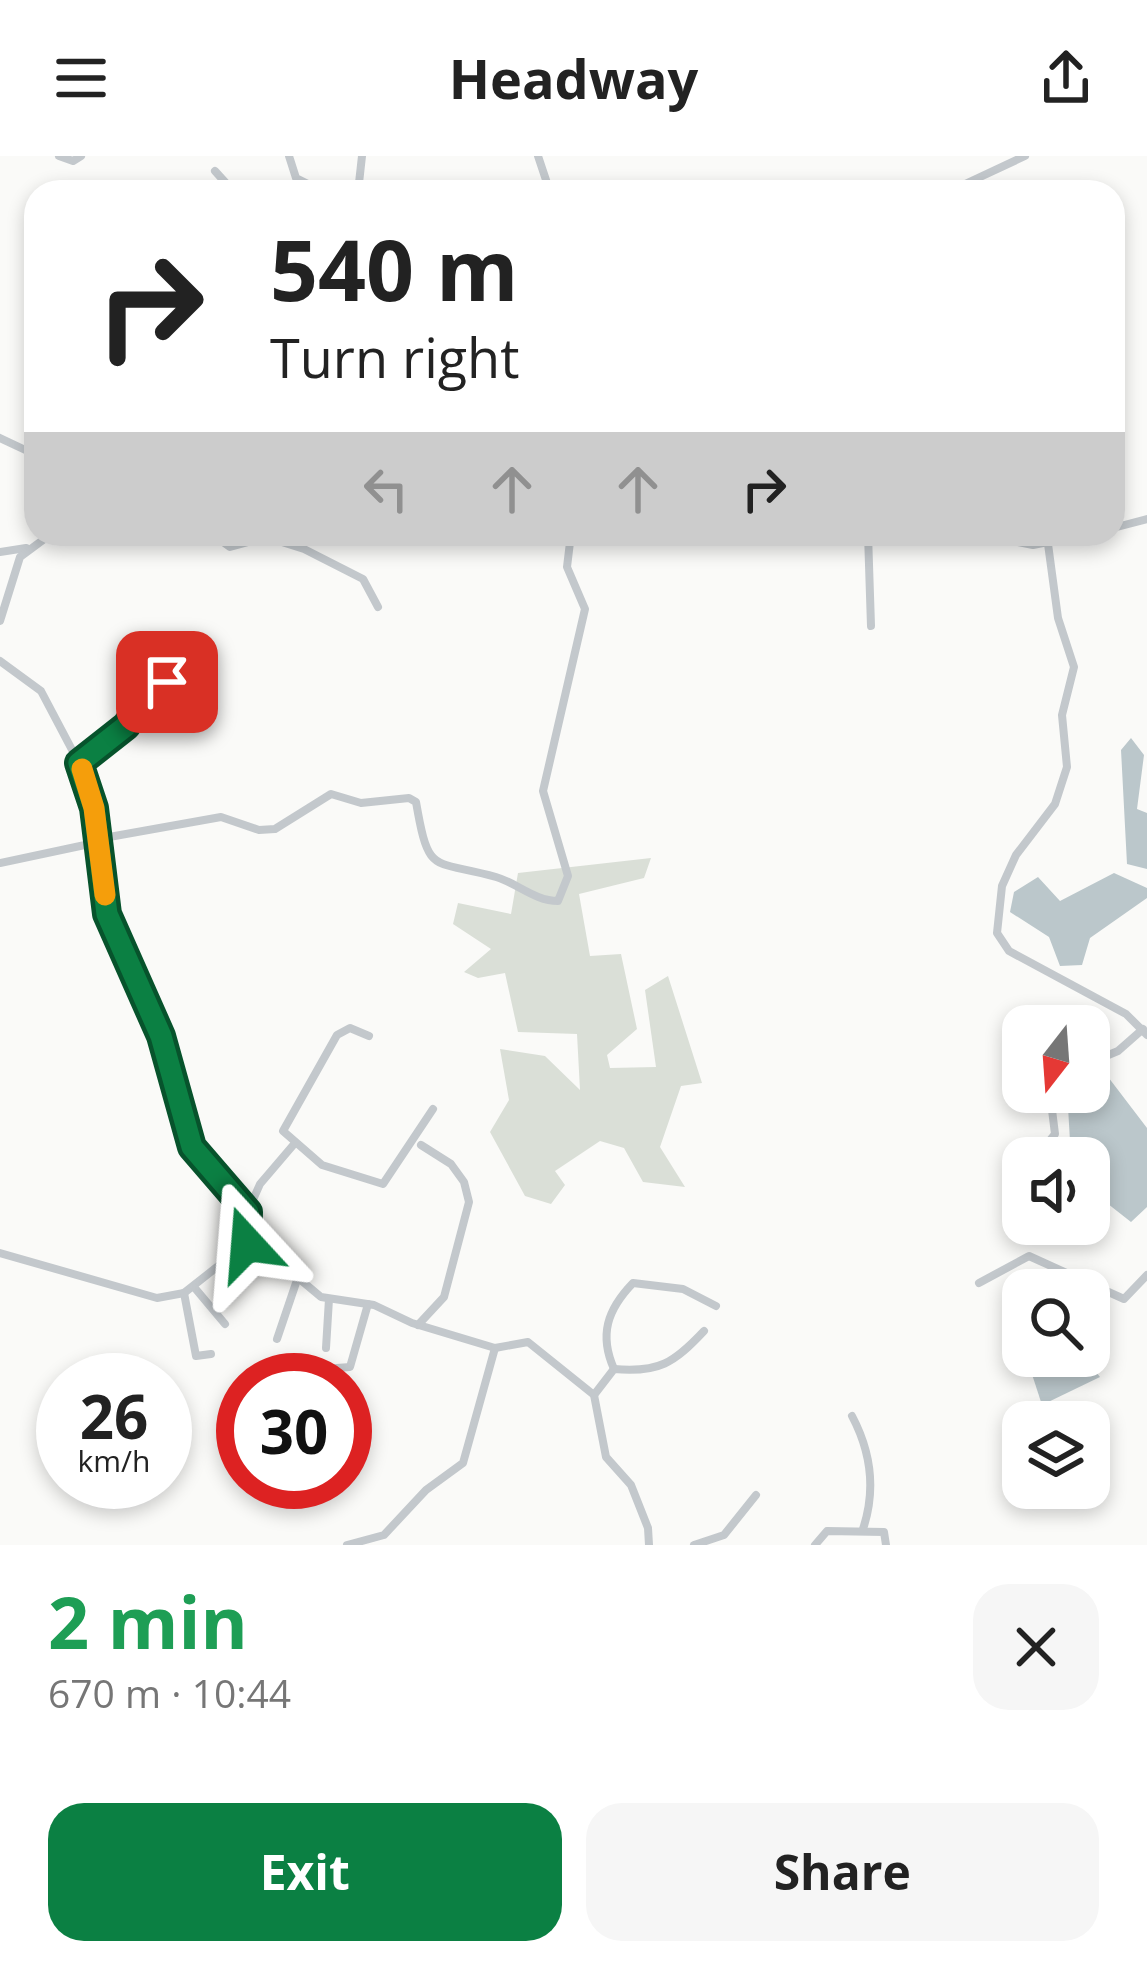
<!DOCTYPE html>
<html lang="en">
<head>
<meta charset="utf-8">
<style>
	body { margin:0; font-family:"Open Sans",sans-serif; background:#f6f6f6; color:#222; height:100vh; display:flex; flex-direction:column; font-size:45px; white-space:nowrap }
	* { box-sizing:border-box; margin:0 }
	p { font-size:39px; color:#767676 }
	.icon { flex:none; width:66px; height:66px; fill:none; stroke:currentColor; stroke-width:2; stroke-linecap:round; stroke-linejoin:round }
	.map { position:relative; height:1389px; overflow:hidden }
	.details { display:flex; flex-direction:column; background:#fff; flex:1 }
	.details>* { flex:none }
	.hud { position:absolute; left:24px; top:24px; width:1101px; height:366px; border-radius:36px; box-shadow:0 6px 18px #0003; background:#fff; color:#222; overflow:hidden }
	.needle { width:78px; rotate:197deg }
	.controls { position:absolute; left:1002px; top:849px; display:grid; gap:24px }
	.controls a { display:grid; place-items:center; width:108px; height:108px; border-radius:24px; background:#fff; box-shadow:0 6px 18px #0003; font-size:60px }
	.speed { position:absolute; left:36px; top:1197px; display:flex; gap:24px; font-size:60px; font-weight:700; text-align:center }
	.speed>* { display:grid; place-content:center; width:156px; height:156px; border-radius:50%; background:#fff; box-shadow:0 6px 18px #0003; line-height:1 }
	.speed small { font-size:30px; font-weight:400 }
	.speed .limit { border:18px solid #d22; background:#fff; color:#111 }
	.pin { position:absolute; display:grid; place-items:center; width:102px; height:102px; color:#fff; margin:-51px; border-radius:24px; box-shadow:0 6px 18px #0006 }
	.me { position:absolute; width:132px; margin:-66px; rotate:341deg; stroke-linejoin:round; filter:drop-shadow(0 0 9px #0008) }
	.turn { display:flex; align-items:center; gap:42px; height:252px; padding:0 48px; font-size:54px }
	.turn .icon { width:156px; height:156px; stroke-width:2.5 }
	.turn b { display:block; font-size:84px; line-height:102px }
	.lanes { display:flex; align-items:center; height:114px; padding:0 48px; background:#0003; justify-content:center; gap:60px; direction:ltr }
	.lanes .off { opacity:.35 }
	.round { display:grid; place-items:center; flex:none; width:126px; height:126px; border-radius:36px; background:#f6f6f6 }
	.head { display:flex; align-items:center; justify-content:space-between; height:204px; padding:0 48px }
	h1 { font-size:72px; font-weight:700; line-height:90px; color:#1e9e55 }
	.cta { display:flex; gap:24px; margin-top:auto; padding:24px 48px }
	.cta a { flex:1; height:138px; border-radius:36px; background:#0b8043; color:#fff; font-size:48px; font-weight:700; line-height:138px; text-align:center }
	.cta a+a { background:#f6f6f6; color:#222 }
	header { display:flex; justify-content:space-between; align-items:center; height:156px; padding:0 48px; background:#fff; font-size:54px; font-weight:700 }
	.map>svg:first-child { display:block }
	.green { fill:#dadfd7 }
	.water { fill:#bbc7cb }
	.lines { fill:none; stroke-linecap:round; stroke-linejoin:round }
	.minor { stroke:#c3c8cc; stroke-width:8 }
	.route-casing { stroke:#07532c; stroke-width:30 }
	.route { stroke:#0b8043; stroke-width:21 }
	.slow { stroke:#f59e0b; stroke-width:21 }
</style>
</head>
<body>
<header><svg class="icon" aria-label="menu" viewBox="0 0 24 24"><path d="M4 6h16M4 12h16M4 18h16"/></svg>Headway<svg class="icon" aria-label="share" viewBox="0 0 24 24"><path d="M12 15V3M7 8l5-5 5 5M5 13v7h14v-7"/></svg></header>
<div class="map">
<svg width="1147" height="1389" viewBox="0 0 1147 1389">
	<rect width="100%" height="100%" fill="#fafaf8"/>
	<polygon class="green" points="651,702 644,722 579,738 590,800 621,798 637,873 607,899 610,912 656,911 645,834 668,820 702,927 681,930 660,991 685,1031 643,1026 624,992 600,985 555,1015 565,1029 551,1048 525,1040 490,976 509,944 500,893 545,900 580,934 577,878 518,876 505,817 478,822 464,816 491,793 453,768 458,747 511,758 518,717"/>
	<g class="water">
		<polygon points="1131,582 1144,599 1137,653 1147,657 1147,713 1127,708 1121,594"/>
		<polygon points="1114,717 1147,732 1147,742 1090,782 1082,809 1060,810 1049,781 1010,756 1014,736 1038,721 1060,745"/>
		<polygon points="1102,913 1147,972 1147,1051 1131,1066 1089,1033 1089,1002 1071,1002 1068,951 1082,936 1089,936"/>
		<polygon points="1026,1200 1083,1200 1100,1221 1042,1249"/>
	</g>
	<g class="lines">
		<g class="minor">
			<polyline points="59,0 73,5 81,0"/>
			<polyline points="289,0 296,22 324,36"/>
			<polyline points="538,0 550,36"/>
			<polyline points="215,15 234,36"/>
			<polyline points="358,36 362,0"/>
			<polyline points="948,36 1025,0"/>
			<polyline points="0,282 36,299"/>
			<polyline points="1113,372 1147,363"/>
			<polyline points="212,378 230,391 266,381 304,393 363,423 378,451"/>
			<polyline points="868,378 871,470"/>
			<polyline points="978,378 1033,389 1088,378"/>
			<polyline points="1048,388 1058,462 1074,511 1062,559 1067,611 1055,648 1016,699 1002,730 997,777 1009,795 1126,858 1147,879"/>
			<polyline points="0,396 26,392"/>
			<polyline points="0,465 20,401 51,378"/>
			<polyline points="0,505 41,535 79,607 95,652 109,765 161,880 195,998 248,1056 250,1100 284,1110 321,1141 374,1149 412,1167 495,1192 528,1186 594,1239 606,1301 631,1329 648,1372 649,1389"/>
			<polyline points="79,607 129,566 152,534 167,526"/>
			<path d="M98 683 221 661 259 674 275 673 331 638 361 647 409 642 416 646C429 721 432 703 496 721 517 727 535 745 558 745L568 720 543 635 585 453 567 411 571 378"/>
			<polyline points="0,707 99,686"/>
			<polyline points="369,880 350,872 337,879 283,975 322,1009 383,1028 433,953"/>
			<polyline points="1089,907 1118,895 1143,873"/>
			<polyline points="1036,1002 1055,978 1052,954 1071,936"/>
			<polyline points="248,1055 260,1028 295,987"/>
			<polyline points="1021,1055 1023,1050"/>
			<polyline points="0,1097 157,1142 184,1137 246,1088"/>
			<polyline points="979,1127 1029,1100 1124,1143 1147,1119"/>
			<polyline points="194,1131 225,1168"/>
			<polyline points="184,1137 196,1200 211,1198"/>
			<polyline points="418,1169 444,1141 469,1046 464,1026 451,1008 421,989"/>
			<polyline points="277,1183 297,1124"/>
			<polyline points="326,1192 329,1143"/>
			<polyline points="324,1213 350,1211 368,1148"/>
			<path d="M614 1213C599 1179 607 1154 633 1127L683 1133 716 1150"/>
			<path d="M594 1239 614 1213C659 1217 674 1207 704 1175"/>
			<path d="M852 1260C871 1296 876 1334 863 1373"/>
			<polyline points="347,1389 384,1379 426,1334 463,1307 495,1192"/>
			<polyline points="694,1389 724,1379 756,1339"/>
			<polyline points="815,1389 827,1375 884,1376 886,1389"/>
		</g>
	</g>
	<g class="lines">
		<defs>
			<polyline id="route" points="167,526 152,534 126,570 79,607 94,652 107,758 161,880 192,991 248,1056 247,1088"/>
		</defs>
		<use href="#route" class="route-casing"/>
		<use href="#route" class="route"/>
		<polyline class="slow" points="82,613 94,652 105,739"/>
	</g>
</svg>
<div class="controls">
<a><svg class="needle" viewBox="-14 -14 28 28"><path d="M0-13l5 13h-10z" fill="#e53935"/><path d="M0 13l5-13h-10z" fill="#767676"/></svg></a>
<a><svg class="icon" aria-label="sound" viewBox="0 0 24 24"><path d="M4 9h4l5-4v14l-5-4H4zM17 9q2 3 0 6"/></svg></a>
<a><svg class="icon" aria-label="search" viewBox="0 0 24 24"><circle cx="10" cy="10" r="6"/><path d="M15 15l6 6"/></svg></a>
<a><svg class="icon" aria-label="layers" viewBox="0 0 24 24"><path d="M12 4l9 5-9 5-9-5zM3 14l9 5 9-5"/></svg></a>
</div>
<div class="speed"><div>26<small>km/h</small></div><div class="limit">30</div></div>
<div class="pin" style="left:167px;top:526px;background:#d93025"><svg class="icon" aria-label="arrive" viewBox="0 0 24 24"><path d="M6 21V4h12l-3 4 3 4H6"/></svg></div>
<svg class="me" style="left:247px;top:1088px" viewBox="-20 -20 40 40"><path d="M0-17L14 15 0 8-14 15z" fill="#0b8043" stroke="#fff" stroke-width="4"/></svg>
<div class="hud">
<div class="turn"><svg class="icon" aria-label="right" viewBox="0 0 24 24"><path d="M7 20v-9h11M14 6l5 5-5 5"/></svg><div><b>540 m</b>Turn right</div></div>
<div class="lanes"><svg class="icon off" aria-label="left" viewBox="0 0 24 24"><path d="M17 20v-9H6M10 6l-5 5 5 5"/></svg><svg class="icon off" aria-label="ahead" viewBox="0 0 24 24"><path d="M12 20V5M6 11l6-6 6 6"/></svg><svg class="icon off" aria-label="ahead" viewBox="0 0 24 24"><path d="M12 20V5M6 11l6-6 6 6"/></svg><svg class="icon" aria-label="right" viewBox="0 0 24 24"><path d="M7 20v-9h11M14 6l5 5-5 5"/></svg></div>
</div>
</div>
<section class="details">
<div class="head"><div><h1>2 min</h1><p>670 m · 10:44</p></div><a class="round"><svg class="icon" aria-label="close" viewBox="0 0 24 24"><path d="M6 6l12 12M18 6L6 18"/></svg></a></div>
<div class="cta"><a>Exit</a><a>Share</a></div>
</section>
</body>
</html>
